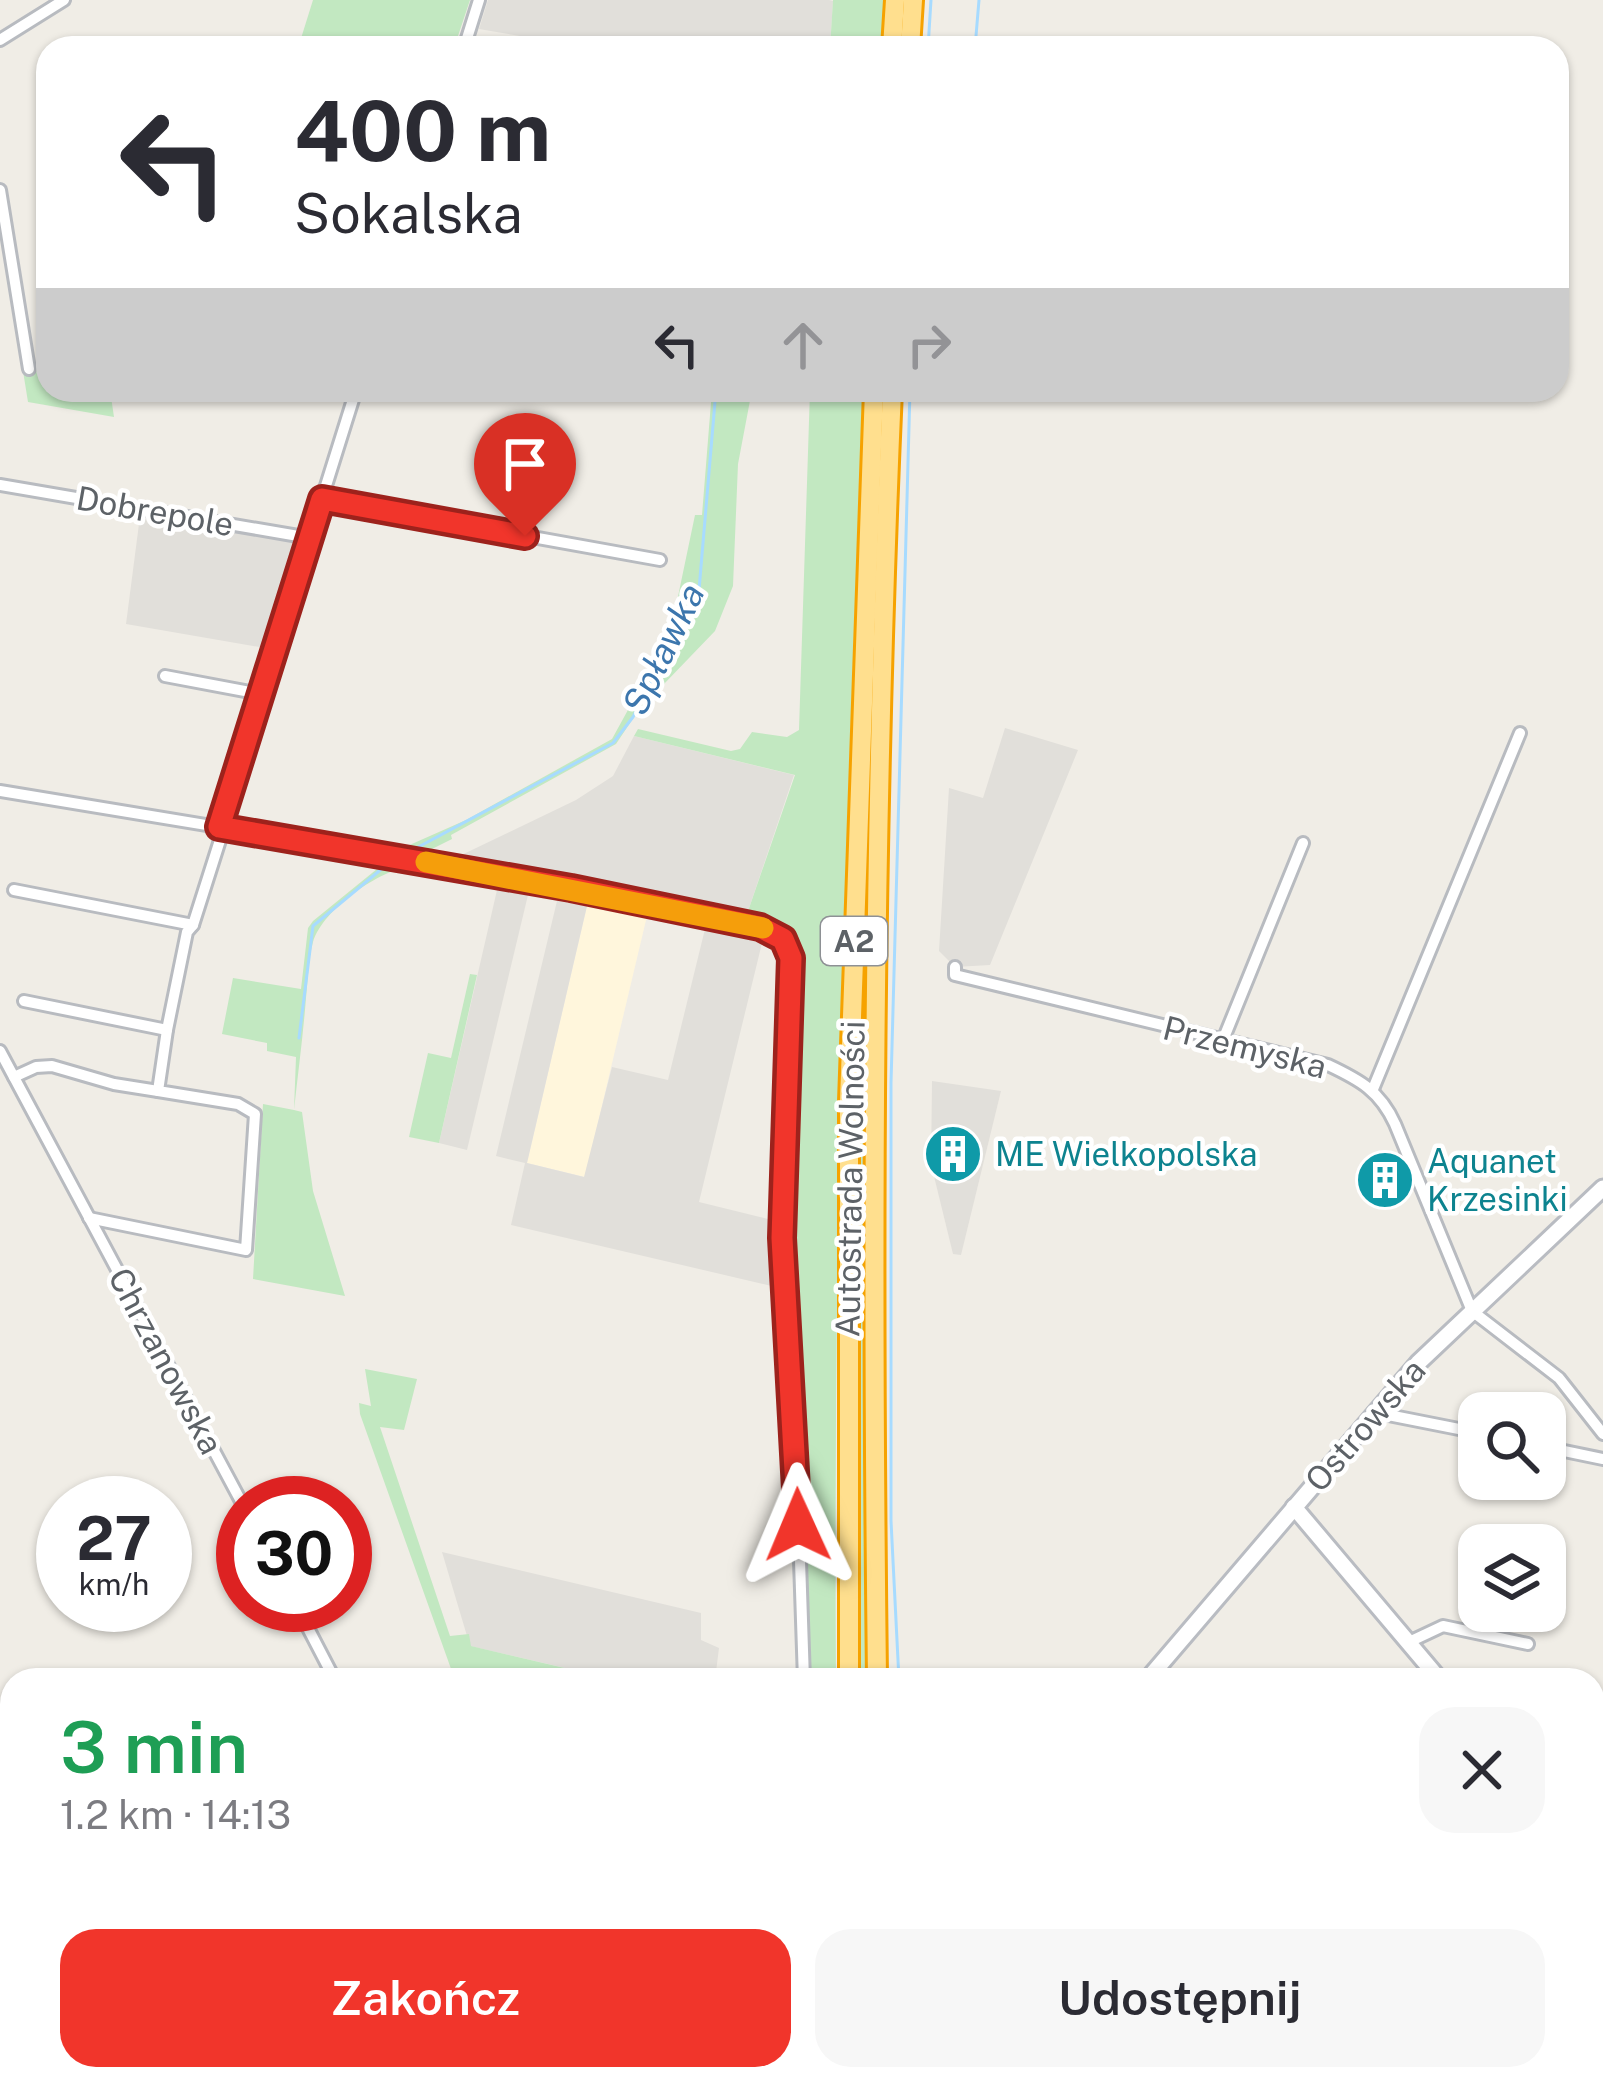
<!DOCTYPE html>
<html lang="pl">
<head>
<meta charset="utf-8">
<style>
	body { margin:0; font-family:"Public Sans",sans-serif; background:#f7f7f7; color:#2b2b33; height:100vh; display:flex; flex-direction:column; font-size:45px; white-space:nowrap }
	* { box-sizing:border-box; margin:0 }
	p { font-size:39px; color:#7c7c81 }
	.icon { flex:none; width:66px; height:66px; fill:none; stroke:currentColor; stroke-width:2; stroke-linecap:round; stroke-linejoin:round }
	.map { position:relative; flex:1; overflow:hidden }
	.side { position:absolute; left:0px; top:1668px; width:1605px; height:423px; display:flex; flex-direction:column; background:#fff; border-radius:36px 36px 0 0; box-shadow:0 3px 9px #0004 }
	.side>* { flex:none }
	.hud { position:absolute; left:36px; top:36px; width:1533px; height:366px; border-radius:36px; box-shadow:0 3px 9px #0004; background:#fff; color:#2b2b33; overflow:hidden }
	.controls { position:absolute; left:1458px; top:1392px; display:grid; gap:24px }
	.controls a { display:grid; place-items:center; width:108px; height:108px; border-radius:24px; background:#fff; box-shadow:0 3px 9px #0004; font-size:60px }
	.speed { position:absolute; left:36px; top:1476px; display:flex; gap:24px; font-size:60px; font-weight:700; text-align:center }
	.speed>* { display:grid; place-content:center; width:156px; height:156px; border-radius:50%; background:#fff; box-shadow:0 3px 9px #0004; line-height:1 }
	.speed small { font-size:30px; font-weight:400 }
	.speed .limit { border:18px solid #d22; background:#fff; color:#111 }
	.pin { position:absolute; display:grid; place-items:center; width:102px; height:102px; color:#fff; margin:-123px -51px; border-radius:50% 50% 50% 0; rotate:-45deg; box-shadow:0 0 12px #0007 }
	.pin .icon { rotate:45deg }
	.me { position:absolute; width:132px; margin:-66px; rotate:359deg; stroke-linejoin:round; filter:drop-shadow(0 0 9px #0008) }
	.turn { display:flex; align-items:center; gap:42px; height:252px; padding:0 60px; font-size:54px }
	.turn .icon { width:156px; height:156px; stroke-width:2.5 }
	.turn b { display:block; font-size:84px; line-height:102px }
	.lanes { display:flex; align-items:center; height:114px; padding:0 60px; background:#0003; justify-content:center; gap:60px; direction:ltr }
	.lanes .off { opacity:.35 }
	.round { display:grid; place-items:center; flex:none; width:126px; height:126px; border-radius:36px; background:#f7f7f7 }
	.head { display:flex; align-items:center; justify-content:space-between; height:204px; padding:0 60px }
	h1 { font-size:72px; font-weight:600; line-height:90px; color:#1e9e55 }
	.button { display:flex; gap:24px; margin-top:auto; padding:24px 60px }
	.button a { flex:1; height:138px; border-radius:36px; background:#f1352b; color:#fff; font-size:48px; font-weight:600; line-height:138px; text-align:center }
	.button a+a { background:#f7f7f7; color:#2b2b33 }
	.map>svg:first-child { display:block }
	.commercial { fill:#fff6dc }
	.industrial { fill:#e1dfda }
	.green { fill:#c2e8c1 }
	.lines { fill:none; stroke-linecap:round; stroke-linejoin:round }
	.stream { stroke:#a7dbff; stroke-width:3 }
	.street-casing { stroke:#b8bbc0; stroke-width:16 }
	.secondary-casing { stroke:#b9bcc2; stroke-width:21 }
	.highway-casing { stroke:#f6a200; stroke-width:24 }
	.street { stroke:#fff; stroke-width:10 }
	.secondary { stroke:#fff; stroke-width:15 }
	.highway { stroke:#ffdf8e; stroke-width:18 }
	.route-casing { stroke:#9d221c; stroke-width:30 }
	.route { stroke:#f1352b; stroke-width:21 }
	.slow { stroke:#f59e0b; stroke-width:21 }
	.labels { text-anchor:middle; dominant-baseline:central; stroke-width:9; stroke-linejoin:round; paint-order:stroke }
	.shield { fill:#fff; stroke:#8e9195; stroke-width:3 }
	.shield-label { font-size:30px; font-weight:bold; fill:#5d6267 }
	.street-label { font-size:33px; fill:#5d6267; stroke:#fff }
	.culture-label { font-size:33px; fill:#0d838f; stroke:#fff; text-anchor:start }
	.water-label { font-size:36px; font-style:italic; fill:#3c76ad; stroke:#fff }
</style>
</head>
<body>
<div class="map">
<svg width="1603" height="2090" viewBox="0 0 1603 2090">
	<rect width="100%" height="100%" fill="#f0ede6"/>
	<polygon class="commercial" points="587,906 647,916 585,1177 527,1163"/>
	<g class="industrial">
		<polygon points="488,0 829,0 833,1 830,48 591,48 479,29"/>
		<polygon points="140,516 298,542 265,648 126,624"/>
		<polygon points="1005,728 1078,750 990,965 955,967 939,951 949,788 983,798"/>
		<polygon points="634,736 794,775 746,917 671,899 451,860 576,800 613,776"/>
		<polygon points="497,890 528,895 467,1150 439,1143"/>
		<polygon points="557,901 587,906 527,1163 584,1177 612,1067 668,1080 705,929 762,943 699,1202 776,1221 776,1287 511,1225 525,1163 496,1156"/>
		<polygon points="932,1081 1001,1091 961,1255 953,1254 931,1164"/>
		<polygon points="442,1552 701,1613 701,1640 719,1648 715,1680 617,1680 470,1646"/>
		<polygon points="311,2079 545,2079 550,2090 352,2090"/>
		<polygon points="555,2079 727,2079 717,2090 561,2090"/>
	</g>
	<g class="green">
		<polygon points="313,0 470,0 454,48 298,48"/>
		<polygon points="833,0 884,0 881,48 830,48"/>
		<polygon points="48,367 48,390 110,390 114,417 28,402 23,371"/>
		<polygon points="712,390 752,390 738,464 733,586 715,631 664,684 647,712 638,711 616,744 451,835 452,839 432,849 428,856 396,851 466,820 612,739 684,608 676,606 695,515 702,515"/>
		<path d="M810 390H864C845 820 833 1250 836 1680H809L804 1504 790 1284 794 954 780 931 746 917 795 775 634 736 638 729 731 751 740 749 752 732 787 737 799 730Z"/>
		<polygon points="880,390 885,390 870,1680 856,1680 856,1058"/>
		<path d="M388 860 413 866C380 869 323 909 313 942 308 960 308 980 306 998 303 1036 298 1073 294 1110L302 1112 313 1191 345 1296 253 1279 263 1104 294 1110 296 1057 267 1051V1043L222 1034 233 978 301 989 308 928 313 921Z"/>
		<polygon points="470,974 477,975 439,1143 409,1137 428,1053 451,1058"/>
		<polygon points="365,1369 417,1379 404,1430 380,1427 450,1636 469,1634 471,1646 616,1680 455,1680 360,1414 359,1403 371,1406"/>
	</g>
	<g class="lines">
		<g class="stream">
			<polyline points="928,48 931,0"/>
			<polyline points="975,48 979,0"/>
			<polyline points="407,853 613,743 633,717 699,590 716,390"/>
			<polyline points="299,1038 313,926 390,862"/>
			<polyline points="899,1680 891,1521 891,1083 910,390"/>
			<polyline points="75,2079 75,2090"/>
			<polyline points="918,2079 918,2090"/>
		</g>
		<defs>
			<g id="street">
				<polyline points="0,40 64,0"/>
				<polyline points="464,48 479,0"/>
				<polyline points="0,190 29,369"/>
				<polyline points="0,485 310,538"/>
				<polyline points="322,499 660,560"/>
				<polyline points="165,676 261,694"/>
				<polyline points="0,791 394,856 761,927 783,939 791,957 782,1238 796,1441 804,1680"/>
				<polyline points="14,890 193,925"/>
				<path d="M955 967V975L1328 1065C1360 1080 1380 1091 1395 1124L1472 1311 1559 1378 1603 1434"/>
				<polyline points="24,1001 167,1030 187,932 193,925 221,837 219,827 356,390"/>
				<polyline points="1223,1040 1303,843"/>
				<polyline points="0,1051 243,1505"/>
				<polyline points="14,1077 36,1067 52,1066 114,1084 158,1091"/>
				<polyline points="1373,1089 1520,733"/>
				<polyline points="89,1218 246,1250 255,1114 238,1104 158,1091 167,1030"/>
				<polyline points="1373,1412 1479,1433"/>
				<polyline points="1545,1447 1603,1459"/>
				<polyline points="296,1605 335,1680"/>
				<polyline points="1409,1642 1443,1626 1528,1644"/>
				<polyline points="552,2079 558,2090"/>
			</g>
			<g id="secondary">
				<polyline points="1294,1507 1440,1680"/>
				<polyline points="1147,1680 1418,1363 1603,1188"/>
				<polyline points="1593,1863 1603,1875"/>
				<polyline points="741,2090 756,2079"/>
			</g>
			<g id="highway">
				<polyline points="892,48 895,0"/>
				<polyline points="910,48 913,0"/>
				<polyline points="849,1680 849,1102 874,390"/>
				<path d="M877 1680C872 1250 873 819 892 390"/>
				<polyline points="836,2079 836,2090"/>
				<polyline points="859,2079 859,2090"/>
				<polyline points="886,2079 886,2090"/>
				<polyline points="908,2079 909,2090"/>
			</g>
		</defs>
		<use href="#street" class="street-casing"/>
		<use href="#secondary" class="secondary-casing"/>
		<use href="#highway" class="highway-casing"/>
		<use href="#street" class="street"/>
		<use href="#secondary" class="secondary"/>
		<use href="#highway" class="highway"/>
	</g>
	<g class="lines">
		<defs>
			<polyline id="route" points="525,536 322,499 219,827 571,888 760,927 783,939 791,958 782,1238 798,1525"/>
		</defs>
		<use href="#route" class="route-casing"/>
		<use href="#route" class="route"/>
		<polyline class="slow" points="426,862 763,928"/>
	</g>
	<defs>
		<symbol id="building-disc" viewBox="-11 -11 22 22"><circle r="9.5" fill="#0f9aa8" stroke="#fff"/><path d="M-4-6H4V6H1V3H-1V6H-4ZM-2.5-4.3h1.7v1.8h-1.7ZM.8-4.3h1.7v1.8H.8ZM-2.5-1h1.7V.8h-1.7ZM.8-1h1.7V.8H.8Z" fill="#fff"/></symbol>
	</defs>
	<g fill-rule="evenodd">
		<use href="#building-disc" x="920" y="1121" width="66" height="66"/>
		<use href="#building-disc" x="1352" y="1147" width="66" height="66"/>
	</g>
	<g class="labels">
		<rect class="shield" x="821" y="917" width="66" height="48" rx="9"/>
		<g class="shield-label">
			<text x="854" y="941">A2</text>
		</g>
		<g class="street-label">
			<text transform="translate(155 511) rotate(10)">Dobrepole</text>
			<text transform="translate(1245 1047) rotate(14)">Przemyska</text>
			<text transform="translate(850 1179) rotate(-89)">Autostrada Wolności</text>
			<text transform="translate(166 1361) rotate(62)">Chrzanowska</text>
			<text transform="translate(1365 1425) rotate(-49)">Ostrowska</text>
		</g>
		<g class="culture-label">
			<text x="995" y="1154">ME Wielkopolska</text>
			<text x="1427" y="1161">Aquanet<tspan x="1427" dy="38">Krzesinki</tspan></text>
		</g>
		<g class="water-label">
			<text transform="translate(663 649) rotate(-64)">Spławka</text>
		</g>
	</g>
</svg>
<div class="controls">
<a><svg class="icon" aria-label="search" viewBox="0 0 24 24"><circle cx="10" cy="10" r="6"/><path d="M15 15l6 6"/></svg></a>
<a><svg class="icon" aria-label="layers" viewBox="0 0 24 24"><path d="M12 4l9 5-9 5-9-5zM3 14l9 5 9-5"/></svg></a>
</div>
<div class="speed"><div>27<small>km/h</small></div><div class="limit">30</div></div>
<div class="pin" style="left:525px;top:536px;background:#d93025"><svg class="icon" aria-label="arrive" viewBox="0 0 24 24"><path d="M6 21V4h12l-3 4 3 4H6"/></svg></div>
<svg class="me" style="left:798px;top:1525px" viewBox="-20 -20 40 40"><path d="M0-17L14 15 0 8-14 15z" fill="#f1352b" stroke="#fff" stroke-width="4"/></svg>
<div class="hud">
<div class="turn"><svg class="icon" aria-label="left" viewBox="0 0 24 24"><path d="M17 20v-9H6M10 6l-5 5 5 5"/></svg><div><b>400 m</b>Sokalska</div></div>
<div class="lanes"><svg class="icon" aria-label="left" viewBox="0 0 24 24"><path d="M17 20v-9H6M10 6l-5 5 5 5"/></svg><svg class="icon off" aria-label="ahead" viewBox="0 0 24 24"><path d="M12 20V5M6 11l6-6 6 6"/></svg><svg class="icon off" aria-label="right" viewBox="0 0 24 24"><path d="M7 20v-9h11M14 6l5 5-5 5"/></svg></div>
</div>
<section class="side">
<div class="head"><div><h1>3 min</h1><p>1.2 km · 14:13</p></div><a class="round"><svg class="icon" aria-label="close" viewBox="0 0 24 24"><path d="M6 6l12 12M18 6L6 18"/></svg></a></div>
<div class="button"><a>Zakończ</a><a>Udostępnij</a></div>
</section>
</div>
</body>
</html>
